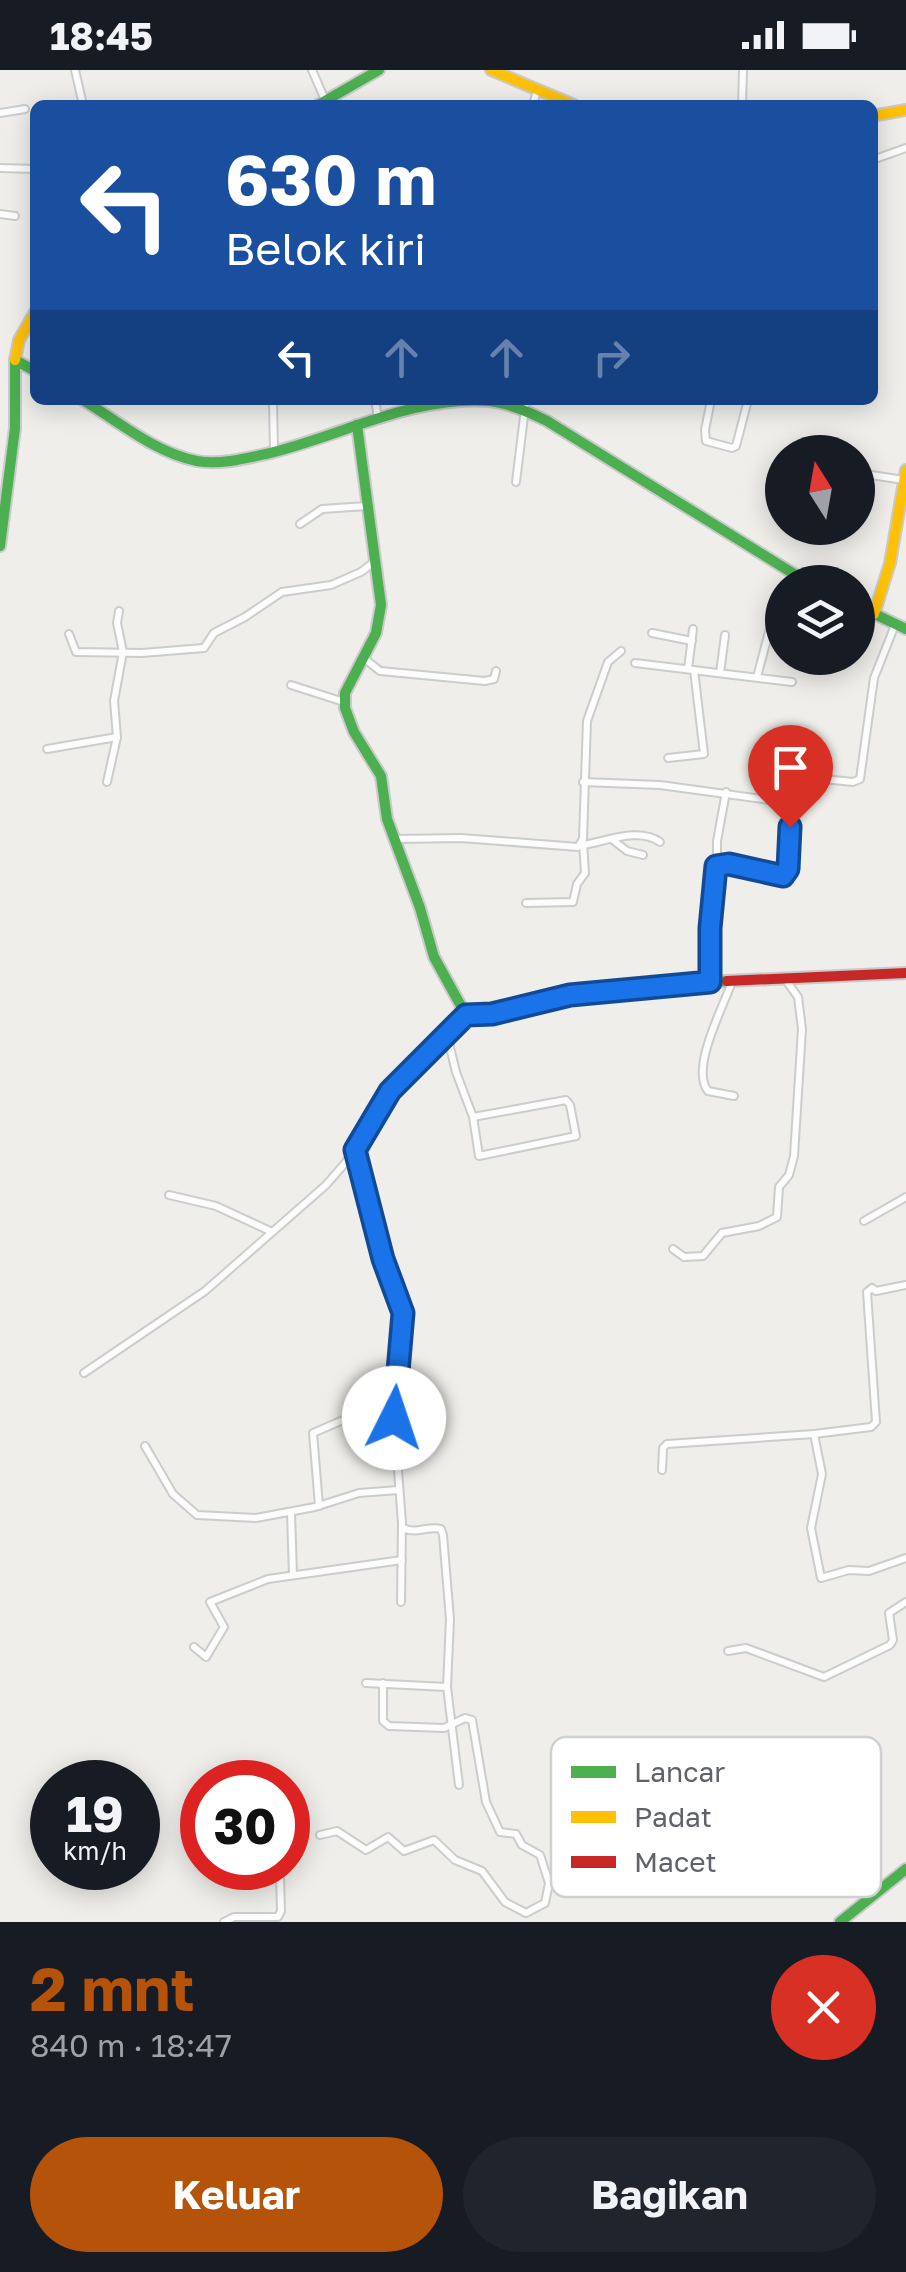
<!DOCTYPE html>
<html lang="id">
<head>
<meta charset="utf-8">
<style>
	body { margin:0; font-family:"Golos Text",sans-serif; background:#20242c; color:#f1f3f6; height:100vh; display:flex; flex-direction:column; font-size:38px; white-space:nowrap }
	* { box-sizing:border-box; margin:0 }
	p { font-size:32px; color:#9ea1a6 }
	.icon { flex:none; width:55px; height:55px; fill:none; stroke:currentColor; stroke-width:2; stroke-linecap:round; stroke-linejoin:round }
	.map { position:relative; height:1852px; overflow:hidden }
	.details { display:flex; flex-direction:column; background:#171b24; flex:1 }
	.details>* { flex:none }
	.top-card { position:absolute; left:30px; top:30px; width:848px; height:305px; border-radius:15px; box-shadow:0 5px 25px #0003; background:#1a4fa0; color:#fff; overflow:hidden }
	.needle { width:65px; rotate:349deg }
	.tools { position:absolute; left:765px; top:365px; display:grid; gap:20px }
	.tools a { display:grid; place-items:center; width:110px; height:110px; border-radius:50%; background:#171b24; box-shadow:0 5px 25px #0003; font-size:50px }
	.speed { position:absolute; left:30px; top:1690px; display:flex; gap:20px; font-size:50px; font-weight:700; text-align:center }
	.speed>* { display:grid; place-content:center; width:130px; height:130px; border-radius:50%; background:#171b24; box-shadow:0 5px 25px #0003; line-height:1 }
	.speed small { font-size:25px; font-weight:400 }
	.speed .limit { border:15px solid #d22; background:#fff; color:#111 }
	.pin { position:absolute; display:grid; place-items:center; width:85px; height:85px; color:#fff; margin:-102px -42px; border-radius:50% 50% 50% 0; rotate:-45deg; box-shadow:0 0 10px #0007 }
	.pin .icon { rotate:45deg }
	.me { position:absolute; width:110px; margin:-55px; rotate:4deg; stroke-linejoin:round; filter:drop-shadow(0 0 8px #0008) }
	.turn { display:flex; align-items:center; gap:35px; height:210px; padding:0 30px; font-size:45px }
	.turn .icon { width:130px; height:130px; stroke-width:2.5 }
	.turn b { display:block; font-size:70px; line-height:85px }
	.lanes { display:flex; align-items:center; height:95px; padding:0 30px; background:#0003; justify-content:center; gap:50px; direction:ltr }
	.lanes .off { opacity:.35 }
	.round { display:grid; place-items:center; flex:none; width:105px; height:105px; border-radius:52px; background:#20242c }
	.summary { display:flex; align-items:center; justify-content:space-between; height:170px; padding:0 30px }
	h1 { font-size:60px; font-weight:700; line-height:75px; color:#b45309 }
	.primary-button { display:flex; gap:20px; margin-top:auto; padding:20px 30px }
	.primary-button a { flex:1; height:115px; border-radius:60px; background:#b45309; color:#fff; font-size:40px; font-weight:700; line-height:115px; text-align:center }
	.primary-button a+a { background:#20242c; color:#f1f3f6 }
	.status { display:flex; justify-content:space-between; align-items:center; height:70px; padding:0 50px; background:#171b24; direction:ltr }
	.status svg { height:28px; fill:currentColor }
	.map>svg:first-child { display:block }
	.lines { fill:none; stroke-linecap:round; stroke-linejoin:round }
	.street-casing { stroke:#cbcccc; stroke-width:10 }
	.fast-casing { stroke:#cacacb; stroke-width:14 }
	.slow-casing { stroke:#cacacb; stroke-width:14 }
	.jam-casing { stroke:#cacacb; stroke-width:14 }
	.street { stroke:#fdfcfc; stroke-width:6 }
	.fast { stroke:#4caf50; stroke-width:10 }
	.slow { stroke:#ffc107; stroke-width:10 }
	.jam { stroke:#c62828; stroke-width:10 }
	.route-casing { stroke:#114b97; stroke-width:25 }
	.route { stroke:#1a73e8; stroke-width:18 }
	.key { fill:#fff; stroke:#cfd0d2; stroke-width:2.5 }
	.key-label { font-size:28px; fill:#5f6368 }
</style>
</head>
<body>
<div class="status"><b>18:45</b><svg viewBox="0 0 49 12"><path d="M0 12V9h3v3zM5 12V6h3v6zM10 12V3h3v9zM15 12V0h3v12zM26 1h20v11H26zM47 4h2v5h-2z"/></svg></div>
<div class="map">
<svg width="906" height="1852" viewBox="0 0 906 1852">
	<rect width="100%" height="100%" fill="#efeeea"/>
	<g class="lines">
		<defs>
			<g id="street">
				<polyline points="75,0 83,35"/>
				<polyline points="312,0 325,30"/>
				<polyline points="533,35 537,20"/>
				<polyline points="742,35 743,0"/>
				<polyline points="0,43 25,39"/>
				<polyline points="872,90 906,78"/>
				<polyline points="0,98 35,99"/>
				<polyline points="0,144 15,146"/>
				<polyline points="273,330 274,381"/>
				<polyline points="375,330 378,348"/>
				<polyline points="711,330 705,360 706,371 732,378 736,376 748,330"/>
				<polyline points="858,403 904,410"/>
				<polyline points="516,412 526,330"/>
				<polyline points="300,454 322,439 367,436"/>
				<polyline points="652,563 692,571"/>
				<polyline points="69,564 76,582 142,583 204,578 214,563 245,547 282,522 331,515 361,502 374,492"/>
				<polyline points="365,589 380,601 485,611 494,609 496,601"/>
				<polyline points="635,593 792,612"/>
				<polyline points="688,599 693,559"/>
				<polyline points="720,603 725,565"/>
				<polyline points="757,607 770,558 782,533"/>
				<polyline points="291,615 344,632"/>
				<polyline points="47,679 117,667"/>
				<polyline points="668,688 704,684 694,600"/>
				<polyline points="107,712 117,667 114,631 123,582 117,553 119,541"/>
				<polyline points="583,712 660,715 791,733"/>
				<polyline points="395,769 461,768 578,777 583,769 587,651 608,592 621,581"/>
				<polyline points="613,770 627,781 643,785"/>
				<path d="M583 775C607 771 639 757 660 772"/>
				<polyline points="717,795 717,771 726,722"/>
				<polyline points="526,833 573,832 577,814 585,803 583,773"/>
				<path d="M710 912V858L717 796 729 793 783 806C798 784 790 742 792 715L795 709 804 707 853 712 860 709 874 608 895 555"/>
				<path d="M732 912C723 937 690 999 708 1021L734 1026"/>
				<polyline points="447,965 456,1002 473,1047 479,1086 576,1066 570,1035 566,1030 473,1047"/>
				<polyline points="355,1080 383,1189 403,1243 394,1348 402,1453 401,1532"/>
				<polyline points="169,1125 216,1136 270,1161"/>
				<polyline points="864,1151 906,1127"/>
				<polyline points="673,1179 684,1187 703,1186 722,1163 759,1156 777,1147 779,1117 789,1105 794,1086 802,959 798,927 785,909"/>
				<polyline points="906,1215 876,1221 872,1218 867,1222 876,1352 871,1357 814,1364 822,1404 811,1458 821,1508 849,1500 869,1501 906,1488"/>
				<polyline points="84,1303 205,1221 326,1115 346,1092 390,1021 466,945"/>
				<polyline points="145,1376 173,1424 197,1445 256,1448 315,1437 359,1423 398,1420"/>
				<polyline points="662,1400 663,1378 667,1374 814,1364"/>
				<polyline points="319,1436 313,1363 394,1328"/>
				<polyline points="291,1443 293,1505"/>
				<path d="M403 1458C417 1465 428 1455 441 1459L443 1465 450 1549 447 1617"/>
				<polyline points="194,1577 206,1587 224,1557 210,1532 268,1509 402,1490"/>
				<polyline points="728,1581 746,1578 824,1607 890,1575 893,1570 889,1543 906,1532"/>
				<polyline points="366,1613 447,1617 459,1715"/>
				<polyline points="320,1765 337,1761 366,1780 388,1767 404,1781 434,1770 455,1790 482,1801 505,1832 526,1843 545,1833 549,1813 540,1785 522,1775 516,1764 500,1762 486,1732 472,1650 465,1648 444,1658 389,1656 383,1651 383,1613"/>
				<polyline points="224,1852 234,1847 278,1847 281,1841 280,1806"/>
			</g>
			<g id="fast">
				<polyline points="318,35 379,0"/>
				<path d="M83 330C119 352 156 383 197 391 219 395 244 389 266 384 339 367 413 325 489 331 509 333 529 342 547 351L807 512"/>
				<polyline points="357,355 381,535 376,563 345,623 345,638 354,662 381,706 387,749 420,838 434,887 466,945 493,945 570,925 727,911"/>
				<polyline points="0,476 15,358 15,290 35,301"/>
				<polyline points="858,536 906,559"/>
				<polyline points="840,1852 906,1799"/>
			</g>
			<g id="slow">
				<polyline points="491,0 574,35"/>
				<polyline points="872,46 906,40"/>
				<polyline points="15,290 19,270 35,242"/>
				<polyline points="874,544 890,493 906,400"/>
			</g>
			<polyline id="jam" points="727,911 906,903"/>
		</defs>
		<use href="#street" class="street-casing"/>
		<use href="#fast" class="fast-casing"/>
		<use href="#slow" class="slow-casing"/>
		<use href="#jam" class="jam-casing"/>
		<use href="#street" class="street"/>
		<use href="#fast" class="fast"/>
		<use href="#slow" class="slow"/>
		<use href="#jam" class="jam"/>
	</g>
	<g class="lines">
		<defs>
			<polyline id="route" points="394,1348 403,1243 383,1189 355,1080 390,1021 466,945 492,944 570,925 710,912 710,858 716,796 729,794 783,806 788,799 790,757"/>
		</defs>
		<use href="#route" class="route-casing"/>
		<use href="#route" class="route"/>
	</g>
	<rect x="551" y="1667" width="330" height="160" rx="15" class="key"/>
	<rect x="571" y="1696" width="45" height="12" fill="#4caf50"/>
	<rect x="571" y="1741" width="45" height="12" fill="#ffc107"/>
	<rect x="571" y="1786" width="45" height="12" fill="#c62828"/>
	<g class="key-label">
		<text x="634" y="1712">Lancar</text>
		<text x="634" y="1757">Padat</text>
		<text x="634" y="1802">Macet</text>
	</g>
</svg>
<div class="tools">
<a><svg class="needle" viewBox="-14 -14 28 28"><path d="M0-13l5 13h-10z" fill="#e53935"/><path d="M0 13l5-13h-10z" fill="#9ea1a6"/></svg></a>
<a><svg class="icon" aria-label="layers" viewBox="0 0 24 24"><path d="M12 4l9 5-9 5-9-5zM3 14l9 5 9-5"/></svg></a>
</div>
<div class="speed"><div>19<small>km/h</small></div><div class="limit">30</div></div>
<div class="pin" style="left:790px;top:757px;background:#d93025"><svg class="icon" aria-label="arrive" viewBox="0 0 24 24"><path d="M6 21V4h12l-3 4 3 4H6"/></svg></div>
<svg class="me" style="left:394px;top:1348px" viewBox="-20 -20 40 40"><circle r="19" fill="#fff"/><path d="M0-13L10 11 0 6-10 11z" fill="#1a73e8"/></svg>
<div class="top-card">
<div class="turn"><svg class="icon" aria-label="left" viewBox="0 0 24 24"><path d="M17 20v-9H6M10 6l-5 5 5 5"/></svg><div><b>630 m</b>Belok kiri</div></div>
<div class="lanes"><svg class="icon" aria-label="left" viewBox="0 0 24 24"><path d="M17 20v-9H6M10 6l-5 5 5 5"/></svg><svg class="icon off" aria-label="ahead" viewBox="0 0 24 24"><path d="M12 20V5M6 11l6-6 6 6"/></svg><svg class="icon off" aria-label="ahead" viewBox="0 0 24 24"><path d="M12 20V5M6 11l6-6 6 6"/></svg><svg class="icon off" aria-label="right" viewBox="0 0 24 24"><path d="M7 20v-9h11M14 6l5 5-5 5"/></svg></div>
</div>
</div>
<section class="details">
<div class="summary"><div><h1>2 mnt</h1><p>840 m · 18:47</p></div><a class="round" style="background:#d93025;color:#fff"><svg class="icon" aria-label="close" viewBox="0 0 24 24"><path d="M6 6l12 12M18 6L6 18"/></svg></a></div>
<div class="primary-button"><a>Keluar</a><a>Bagikan</a></div>
</section>
</body>
</html>
